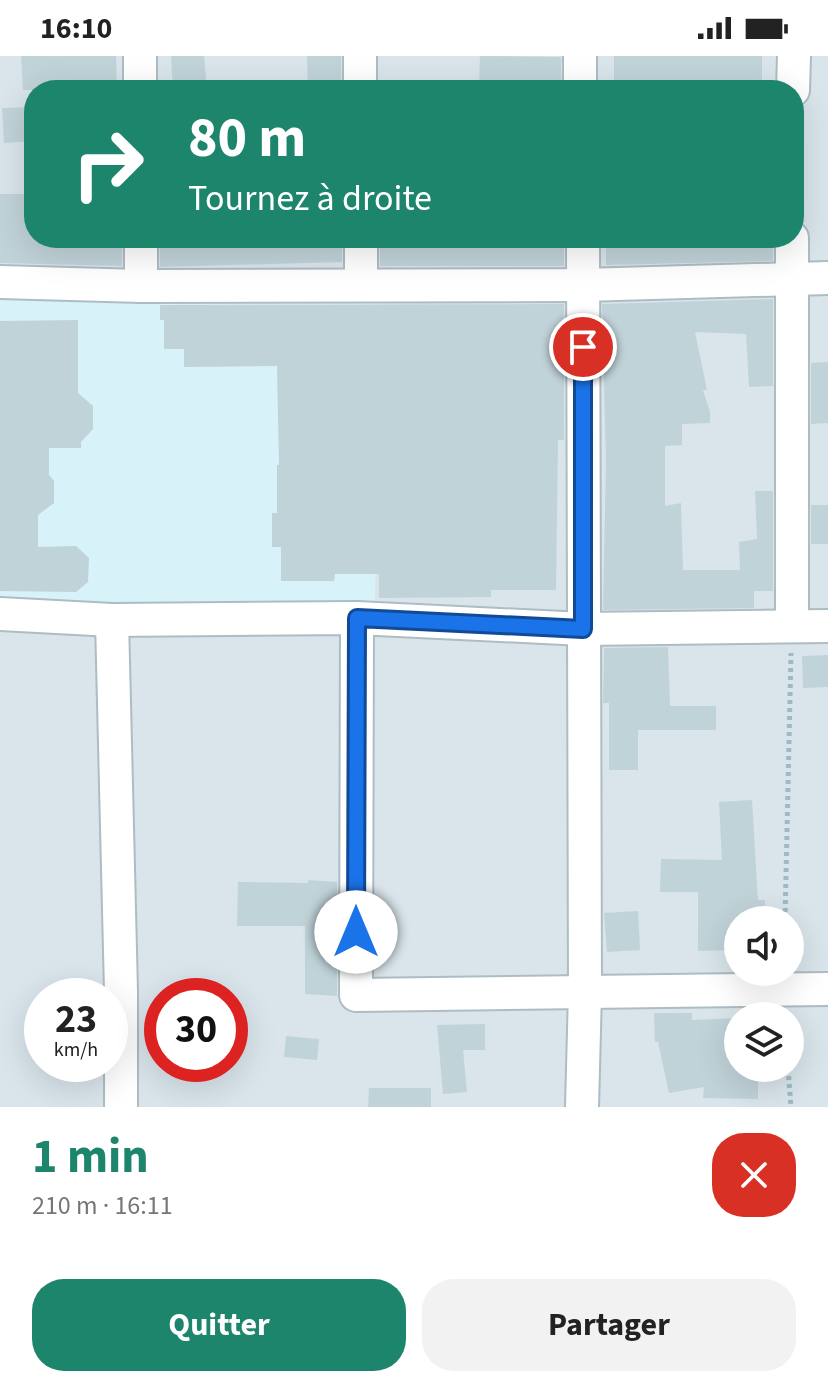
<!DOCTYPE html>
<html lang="fr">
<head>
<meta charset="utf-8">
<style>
	body { margin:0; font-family:"Source Sans 3",sans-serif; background:#f2f2f2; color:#222; height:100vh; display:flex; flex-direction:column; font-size:30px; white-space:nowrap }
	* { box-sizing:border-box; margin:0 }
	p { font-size:26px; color:#767676 }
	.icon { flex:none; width:44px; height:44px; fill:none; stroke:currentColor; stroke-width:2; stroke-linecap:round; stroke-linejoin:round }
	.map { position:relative; height:1051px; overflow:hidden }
	.drawer { display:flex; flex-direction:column; background:#fff; flex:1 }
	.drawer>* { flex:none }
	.guide { position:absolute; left:24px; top:24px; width:780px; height:168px; border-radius:32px; box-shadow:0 8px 32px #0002; background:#1e856d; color:#fff; overflow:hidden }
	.tools { position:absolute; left:724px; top:850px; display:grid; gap:16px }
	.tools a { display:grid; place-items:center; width:80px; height:80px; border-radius:50%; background:#fff; box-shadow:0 8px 32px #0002; font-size:40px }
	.speed { position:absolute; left:24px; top:922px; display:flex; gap:16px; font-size:40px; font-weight:700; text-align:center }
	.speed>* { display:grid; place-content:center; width:104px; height:104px; border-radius:50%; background:#fff; box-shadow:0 8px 32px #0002; line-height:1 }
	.speed small { font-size:20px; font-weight:400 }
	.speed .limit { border:12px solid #d22; background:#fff; color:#111 }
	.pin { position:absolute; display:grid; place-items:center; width:68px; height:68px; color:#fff; margin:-34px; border:4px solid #fff; border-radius:50%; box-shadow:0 2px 8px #0007 }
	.me { position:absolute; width:88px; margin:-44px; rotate:0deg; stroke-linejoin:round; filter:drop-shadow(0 0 6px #0008) }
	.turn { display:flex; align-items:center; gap:28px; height:168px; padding:0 32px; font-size:36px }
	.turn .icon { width:104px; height:104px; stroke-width:2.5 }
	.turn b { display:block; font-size:56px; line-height:68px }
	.round { display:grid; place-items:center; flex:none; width:84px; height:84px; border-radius:32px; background:#f2f2f2 }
	.summary { display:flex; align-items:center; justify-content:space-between; height:136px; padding:0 32px }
	h1 { font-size:48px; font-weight:700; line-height:60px; color:#1e856d }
	.cta { display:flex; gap:16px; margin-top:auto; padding:16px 32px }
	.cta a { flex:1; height:92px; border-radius:32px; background:#1e856d; color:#fff; font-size:32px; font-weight:700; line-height:92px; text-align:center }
	.cta a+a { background:#f2f2f2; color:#222 }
	.status { display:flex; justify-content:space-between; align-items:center; height:56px; padding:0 40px; background:#fff; direction:ltr }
	.status svg { height:22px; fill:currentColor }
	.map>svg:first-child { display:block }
	.residential { fill:#d9e5eb; fill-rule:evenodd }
	.commercial { fill:#d7f2f8 }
	.building { fill:#c0d3d9 }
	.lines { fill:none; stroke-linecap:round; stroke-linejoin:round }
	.minor-casing { stroke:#adbdc3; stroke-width:36 }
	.path { stroke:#9dbbc5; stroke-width:5; stroke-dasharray:4 4; stroke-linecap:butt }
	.minor { stroke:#fff; stroke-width:32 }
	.route-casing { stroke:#114b97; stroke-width:20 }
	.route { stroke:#1a73e8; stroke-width:14 }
</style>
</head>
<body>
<div class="status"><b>16:10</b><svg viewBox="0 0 49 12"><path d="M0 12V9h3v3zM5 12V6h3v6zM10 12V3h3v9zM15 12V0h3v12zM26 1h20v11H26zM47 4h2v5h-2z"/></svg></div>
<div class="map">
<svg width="828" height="1051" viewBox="0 0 828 1051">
	<rect width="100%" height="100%" fill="#ecf3f6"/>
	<path class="residential" d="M0 0H828V1051H0ZM34 34H794V182H34ZM738 864H790V916H738ZM42 940H110V1008H42ZM162 940H230V1008H162ZM738 960H790V1012H738Z"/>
	<polygon class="commercial" points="0,242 379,242 375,553 0,545"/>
	<g class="building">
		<polygon points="21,0 116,0 117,34 23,34"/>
		<polygon points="171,0 204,0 207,34 173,34"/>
		<polygon points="307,0 341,0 341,34 308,34"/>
		<polygon points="480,0 561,1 561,34 479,34"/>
		<rect x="614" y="0" width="148" height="34"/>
		<polygon points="34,51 34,85 4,87 2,52"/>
		<polygon points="0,138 34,138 34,182 122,182 122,210 0,207"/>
		<polygon points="160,182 342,182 342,206 160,211"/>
		<rect x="380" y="182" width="184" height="28"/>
		<polygon points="606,182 676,182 676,187 759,190 759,182 773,182 773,205 606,209"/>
		<polygon points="773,243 773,330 749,331 746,278 695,276 707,334 703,334 710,356 710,367 682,368 682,389 665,390 665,450 681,447 683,514 740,514 739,486 757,483 755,435 773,435 773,535 754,535 754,552 603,554 606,406 602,248"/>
		<polygon points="564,248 564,384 558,384 556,534 491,534 491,541 379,542 379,518 335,518 334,525 281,525 281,491 272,491 272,457 277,457 277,409 279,409 277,310 184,311 184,293 164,293 164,264 160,264 160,249"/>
		<polygon points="78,264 78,337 93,350 93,373 81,386 81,392 49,392 49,419 54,425 54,447 38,459 38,491 76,490 89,502 88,526 76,536 0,535 0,265"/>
		<polygon points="828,306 828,367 811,368 811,307"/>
		<rect x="811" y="449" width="17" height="39"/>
		<polygon points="668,591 670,650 716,650 716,674 638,674 638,714 609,714 609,647 603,647 604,592"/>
		<polygon points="828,599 828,631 803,632 802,600"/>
		<polygon points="752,744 758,844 765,844 765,864 738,864 738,894 698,895 698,836 660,836 661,803 722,804 719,746"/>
		<polygon points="308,824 337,826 337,940 305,938 305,870 237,870 238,826 308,827"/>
		<polygon points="638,855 640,894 607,896 604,857"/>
		<polygon points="654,957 692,957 692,964 738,962 738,1018 758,1018 758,1043 703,1042 704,1031 669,1037 658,986 655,986"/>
		<polygon points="485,968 485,994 463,994 467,1036 443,1038 437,969"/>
		<polygon points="286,980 319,983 317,1004 284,1001"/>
		<polygon points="369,1032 431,1032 431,1051 368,1051"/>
	</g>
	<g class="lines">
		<defs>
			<g id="minor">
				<polyline points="140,0 140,34"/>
				<polyline points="360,0 360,34"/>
				<polyline points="580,0 580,34"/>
				<polyline points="793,34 794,0"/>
				<polyline points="141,182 141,230"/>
				<polyline points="361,182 361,227"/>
				<polyline points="792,182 792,570"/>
				<polyline points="0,226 141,230 583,229 828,222"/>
				<polyline points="0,558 112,564 357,562 583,573 828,570"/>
				<polyline points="357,562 356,939 828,933"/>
				<polyline points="112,564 121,936 121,1051"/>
				<polyline points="582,1051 585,936 583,182"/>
			</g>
		</defs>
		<use href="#minor" class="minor-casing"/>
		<g class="path">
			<polyline points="785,864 791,597"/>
			<polyline points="788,1012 791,1051"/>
		</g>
		<use href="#minor" class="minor"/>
	</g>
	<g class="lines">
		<defs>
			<polyline id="route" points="356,876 357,562 583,573 583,291"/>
		</defs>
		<use href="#route" class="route-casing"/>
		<use href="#route" class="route"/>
	</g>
</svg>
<div class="tools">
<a><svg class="icon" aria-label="sound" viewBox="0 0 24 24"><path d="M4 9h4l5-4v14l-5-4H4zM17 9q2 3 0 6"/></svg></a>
<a><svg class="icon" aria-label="layers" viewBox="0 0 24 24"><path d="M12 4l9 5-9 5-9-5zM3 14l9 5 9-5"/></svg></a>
</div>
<div class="speed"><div>23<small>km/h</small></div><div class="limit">30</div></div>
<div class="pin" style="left:583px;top:291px;background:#d93025"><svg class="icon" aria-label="arrive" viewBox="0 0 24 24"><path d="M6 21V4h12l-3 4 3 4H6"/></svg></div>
<svg class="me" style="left:356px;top:876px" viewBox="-20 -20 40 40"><circle r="19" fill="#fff"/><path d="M0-13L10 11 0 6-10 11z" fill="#1a73e8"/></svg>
<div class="guide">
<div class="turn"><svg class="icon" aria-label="right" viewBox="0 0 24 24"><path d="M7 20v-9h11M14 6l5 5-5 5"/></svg><div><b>80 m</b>Tournez à droite</div></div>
</div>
</div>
<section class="drawer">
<div class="summary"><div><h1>1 min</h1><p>210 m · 16:11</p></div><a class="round" style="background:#d93025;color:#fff"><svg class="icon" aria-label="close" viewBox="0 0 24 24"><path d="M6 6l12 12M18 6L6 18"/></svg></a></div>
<div class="cta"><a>Quitter</a><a>Partager</a></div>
</section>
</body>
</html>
